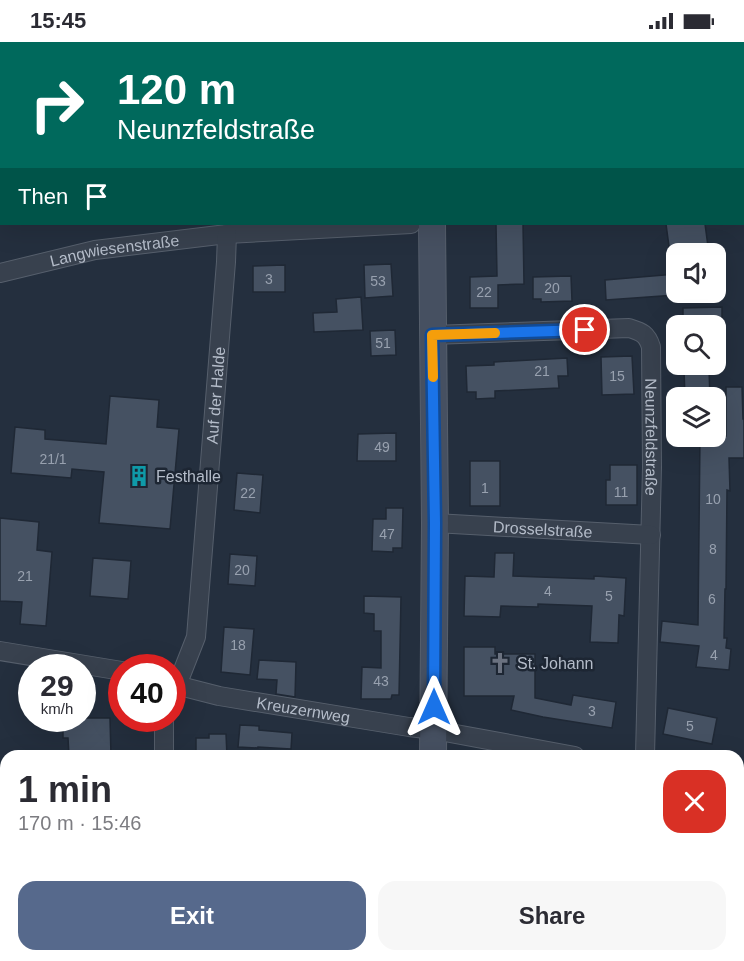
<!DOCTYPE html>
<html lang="en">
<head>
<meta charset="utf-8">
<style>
	body { margin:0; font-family:Arial,sans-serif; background:#f7f7f7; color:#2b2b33; height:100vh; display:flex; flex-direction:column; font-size:22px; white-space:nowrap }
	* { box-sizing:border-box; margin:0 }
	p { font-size:20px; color:#7c7c81 }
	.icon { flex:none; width:33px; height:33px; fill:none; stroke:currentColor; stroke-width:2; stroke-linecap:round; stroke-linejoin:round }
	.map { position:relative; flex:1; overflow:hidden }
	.sheet { position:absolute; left:0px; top:708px; width:744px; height:212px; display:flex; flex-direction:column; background:#fff; border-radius:18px 18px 0 0; box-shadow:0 6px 24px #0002 }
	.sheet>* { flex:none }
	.hud { position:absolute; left:0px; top:0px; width:744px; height:183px; box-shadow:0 6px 24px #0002; background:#00695c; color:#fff; overflow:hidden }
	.fabs { position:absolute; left:666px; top:201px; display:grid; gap:12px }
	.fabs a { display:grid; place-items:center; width:60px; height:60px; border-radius:12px; background:#fff; box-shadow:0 6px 24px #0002; font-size:30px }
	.speed { position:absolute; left:18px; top:612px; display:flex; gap:12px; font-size:30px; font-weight:700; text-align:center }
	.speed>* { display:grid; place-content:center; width:78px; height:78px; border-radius:50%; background:#fff; box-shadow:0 6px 24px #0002; line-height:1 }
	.speed small { font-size:15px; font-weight:400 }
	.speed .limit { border:9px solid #d22; background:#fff; color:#111 }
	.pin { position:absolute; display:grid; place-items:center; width:51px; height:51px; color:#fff; margin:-26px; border:3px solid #fff; border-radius:50%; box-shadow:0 2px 6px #0007 }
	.me { position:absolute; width:66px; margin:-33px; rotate:0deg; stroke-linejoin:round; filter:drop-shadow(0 0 4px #0008) }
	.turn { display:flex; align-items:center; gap:21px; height:126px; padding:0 18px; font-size:27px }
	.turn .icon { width:78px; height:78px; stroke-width:2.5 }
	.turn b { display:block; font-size:42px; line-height:51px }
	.then { display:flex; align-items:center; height:57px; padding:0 18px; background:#0003; gap:12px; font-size:22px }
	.round { display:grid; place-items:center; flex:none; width:63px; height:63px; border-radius:18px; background:#f7f7f7 }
	.head { display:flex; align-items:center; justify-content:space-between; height:102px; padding:0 18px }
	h1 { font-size:36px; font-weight:700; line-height:45px }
	.action { display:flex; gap:12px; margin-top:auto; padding:12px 18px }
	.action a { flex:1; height:69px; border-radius:18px; background:#56698c; color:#fff; font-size:24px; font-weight:700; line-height:69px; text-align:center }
	.action a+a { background:#f7f7f7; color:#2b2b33 }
	.status { display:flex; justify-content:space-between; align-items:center; height:42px; padding:0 30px; background:#fff; direction:ltr }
	.status svg { height:16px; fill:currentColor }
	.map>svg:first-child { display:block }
	.green { fill:#263c3f }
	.building { fill:#455162; stroke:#1f2835; stroke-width:1.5 }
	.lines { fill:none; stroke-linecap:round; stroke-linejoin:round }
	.lane-casing { stroke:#565f6c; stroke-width:11 }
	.street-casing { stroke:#565f6c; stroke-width:20 }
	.secondary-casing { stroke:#565f6c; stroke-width:28 }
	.lane { stroke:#38414e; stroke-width:9 }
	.street { stroke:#38414e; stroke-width:18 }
	.secondary { stroke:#465061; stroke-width:26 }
	.route-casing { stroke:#114b97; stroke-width:15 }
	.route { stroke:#1a73e8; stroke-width:10 }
	.slow { stroke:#f59e0b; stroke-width:10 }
	.labels { text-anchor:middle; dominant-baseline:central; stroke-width:5; stroke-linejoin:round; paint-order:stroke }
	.number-label { font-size:14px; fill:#98a1af }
	.street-label { font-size:16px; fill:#b4bcc9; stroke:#1d2633 }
	.poi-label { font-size:16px; fill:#b4bcc9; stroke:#1d2633; text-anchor:start }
</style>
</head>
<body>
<div class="status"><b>15:45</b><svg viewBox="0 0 49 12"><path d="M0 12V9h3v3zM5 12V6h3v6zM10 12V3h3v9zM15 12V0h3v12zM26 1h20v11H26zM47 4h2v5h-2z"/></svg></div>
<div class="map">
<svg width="744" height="919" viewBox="0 0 744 919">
	<rect width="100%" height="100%" fill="#242f3e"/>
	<polygon class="green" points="738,816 744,818 744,919 692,919 693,914 738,914"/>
	<g class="building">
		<polygon points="496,182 523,182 524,242 498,243 498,266 470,266 470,235 497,234"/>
		<polygon points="666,182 705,182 709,212 670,212"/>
		<polygon points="391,222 393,254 365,256 364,223"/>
		<polygon points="285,223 285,250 253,250 253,224"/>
		<polygon points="676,232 676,253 606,258 605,238"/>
		<polygon points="571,234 572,259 541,260 541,257 533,257 533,235"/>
		<polygon points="361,255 363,288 314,290 313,271 337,270 336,257"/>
		<polygon points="722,265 722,284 683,284 683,266"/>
		<polygon points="395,288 396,313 371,314 370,289"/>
		<polygon points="632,314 634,352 602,353 601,315"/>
		<polygon points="567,316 568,334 558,334 559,346 495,349 495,356 476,357 476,350 467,350 466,324 494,323 494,320"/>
		<polygon points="709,327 710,356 685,356 684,328"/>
		<polygon points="726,345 742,345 743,377 744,377 744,416 729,416 730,449 727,448 726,547 725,547 724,596 727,596 726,606 731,607 729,628 696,625 699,604 660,600 662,579 698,583 700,394 726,394"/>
		<polygon points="110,354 159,358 157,385 179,387 170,487 99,481 104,430 72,427 71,436 11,431 15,385 45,388 45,397 106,402"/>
		<polygon points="396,391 396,419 357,419 358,392"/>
		<rect x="470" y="419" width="30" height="45"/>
		<polygon points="610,423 637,423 637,463 606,463 606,438 610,438"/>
		<polygon points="237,431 263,433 260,471 234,468"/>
		<polygon points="386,466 403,466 402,506 393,506 393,510 372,509 373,477 386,477"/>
		<polygon points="0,476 39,480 37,508 52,510 46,584 20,582 22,560 0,559"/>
		<polygon points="495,511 514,511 513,534 594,537 594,534 626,536 624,574 619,573 618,601 590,600 592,564 538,562 538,565 501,564 500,575 464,574 465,534 494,535"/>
		<polygon points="230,512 257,514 255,544 228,542"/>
		<polygon points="93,516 131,519 128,557 90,554"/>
		<polygon points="364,554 401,555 399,653 392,653 391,657 361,657 362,625 381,626 381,589 374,589 374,572 364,571"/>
		<polygon points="224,585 254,587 250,633 221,630"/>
		<polygon points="464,605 495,605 495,612 535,612 535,656 571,663 573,653 616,660 612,686 543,675 511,668 514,654 464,654"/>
		<polygon points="259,618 296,620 295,655 276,652 277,638 257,637"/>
		<polygon points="668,666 717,676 712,702 663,692"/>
		<polygon points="63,676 110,676 111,714 69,714 68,696 63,696"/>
		<polygon points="240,683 259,684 259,688 292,691 291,707 258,705 258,706 238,705"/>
		<polygon points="209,692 226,692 227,714 196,714 196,696 209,696"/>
	</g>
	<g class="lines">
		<defs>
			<polyline id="lane" points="0,26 2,23"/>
			<g id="street">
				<polyline points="28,2 39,0"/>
				<path id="s1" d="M0 231 95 208 227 192 411 182"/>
				<path id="s2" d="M432 293 629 286C642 290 647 292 651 305L652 425 645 714"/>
				<path id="s3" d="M435 481 651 493"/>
				<polyline points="0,609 122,629"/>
				<path id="s4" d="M172 642 219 654 409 685 434 688 575 714"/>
				<path id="s5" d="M172 656 196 595 226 220 227 192"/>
				<polyline points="164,714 164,676"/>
				<polyline points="738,745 744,746"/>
				<polyline points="0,827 6,829"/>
				<polyline points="15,914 16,919"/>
				<polyline points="165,914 165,919"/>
			</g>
			<g id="secondary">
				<polyline points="432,0 432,2"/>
				<polyline points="432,182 435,481 433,714"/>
				<polyline points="427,919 428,914"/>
			</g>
		</defs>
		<use href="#lane" class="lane-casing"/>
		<use href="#street" class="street-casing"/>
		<use href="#secondary" class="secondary-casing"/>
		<use href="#lane" class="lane"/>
		<use href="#street" class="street"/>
		<use href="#secondary" class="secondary"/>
	</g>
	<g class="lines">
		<defs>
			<polyline id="route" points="434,665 435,481 432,293 585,288"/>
		</defs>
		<use href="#route" class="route-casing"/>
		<use href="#route" class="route"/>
		<polyline class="slow" points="433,335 432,293 495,291"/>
	</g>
	<defs>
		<symbol id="building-bare" viewBox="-9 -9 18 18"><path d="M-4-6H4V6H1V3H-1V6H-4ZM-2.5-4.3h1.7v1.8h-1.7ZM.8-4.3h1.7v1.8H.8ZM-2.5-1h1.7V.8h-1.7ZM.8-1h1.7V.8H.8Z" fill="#0f9aa8" stroke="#1d2633" stroke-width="2.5" paint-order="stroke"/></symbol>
		<symbol id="church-bare" viewBox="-9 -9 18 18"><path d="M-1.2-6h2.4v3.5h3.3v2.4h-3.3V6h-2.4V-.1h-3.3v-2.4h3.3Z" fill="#6b7280" stroke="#1d2633" stroke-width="2.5" paint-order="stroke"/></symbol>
	</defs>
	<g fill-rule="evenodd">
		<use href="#building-bare" x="124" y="419" width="30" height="30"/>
		<use href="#church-bare" x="485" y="606" width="30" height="30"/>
	</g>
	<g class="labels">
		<g class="number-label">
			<text x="269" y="237">3</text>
			<text x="378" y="239">53</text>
			<text x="552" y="246">20</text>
			<text x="484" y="250">22</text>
			<text x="383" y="301">51</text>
			<text x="542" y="329">21</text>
			<text x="617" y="334">15</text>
			<text x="382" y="405">49</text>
			<text x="53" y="417">21/1</text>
			<text x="485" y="446">1</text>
			<text x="621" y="450">11</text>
			<text x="248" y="451">22</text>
			<text x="713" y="457">10</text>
			<text x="387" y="492">47</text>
			<text x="713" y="507">8</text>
			<text x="242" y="528">20</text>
			<text x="25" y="534">21</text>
			<text x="548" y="549">4</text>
			<text x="609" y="554">5</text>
			<text x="712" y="557">6</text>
			<text x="238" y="603">18</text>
			<text x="714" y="613">4</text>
			<text x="381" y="639">43</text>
			<text x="592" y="669">3</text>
			<text x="690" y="684">5</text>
		</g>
		<g class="street-label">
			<text stroke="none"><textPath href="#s1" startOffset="117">Langwiesenstraße</textPath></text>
			<text stroke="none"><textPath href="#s5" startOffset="308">Auf der Halde</textPath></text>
			<text stroke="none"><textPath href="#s2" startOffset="318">Neunzfeldstraße</textPath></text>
			<text stroke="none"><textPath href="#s3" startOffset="108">Drosselstraße</textPath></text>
			<text stroke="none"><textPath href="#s4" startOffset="134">Kreuzernweg</textPath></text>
		</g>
		<g class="poi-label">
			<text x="156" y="434">Festhalle</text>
			<text x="517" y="621">St. Johann</text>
		</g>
	</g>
</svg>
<div class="fabs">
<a><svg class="icon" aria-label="sound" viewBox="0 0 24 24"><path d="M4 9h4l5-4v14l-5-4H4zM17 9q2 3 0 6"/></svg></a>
<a><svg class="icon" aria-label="search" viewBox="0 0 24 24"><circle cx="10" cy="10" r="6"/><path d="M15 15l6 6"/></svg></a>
<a><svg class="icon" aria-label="layers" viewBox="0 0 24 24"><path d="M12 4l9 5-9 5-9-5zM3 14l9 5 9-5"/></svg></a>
</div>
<div class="speed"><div>29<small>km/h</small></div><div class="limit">40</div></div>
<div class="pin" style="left:585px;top:288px;background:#d93025"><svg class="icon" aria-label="arrive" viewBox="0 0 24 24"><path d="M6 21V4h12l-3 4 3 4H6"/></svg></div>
<svg class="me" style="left:434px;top:665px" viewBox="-20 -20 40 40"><path d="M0-17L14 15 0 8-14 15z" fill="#1a73e8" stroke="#fff" stroke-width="4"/></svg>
<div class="hud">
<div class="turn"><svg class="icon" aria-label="right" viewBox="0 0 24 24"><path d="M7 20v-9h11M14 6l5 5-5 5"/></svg><div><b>120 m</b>Neunzfeldstraße</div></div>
<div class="then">Then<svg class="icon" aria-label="arrive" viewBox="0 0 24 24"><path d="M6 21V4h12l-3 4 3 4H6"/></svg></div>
</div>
<section class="sheet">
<div class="head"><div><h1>1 min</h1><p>170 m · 15:46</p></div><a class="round" style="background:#d93025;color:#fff"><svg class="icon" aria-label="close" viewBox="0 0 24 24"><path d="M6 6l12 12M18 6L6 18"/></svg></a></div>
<div class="action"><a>Exit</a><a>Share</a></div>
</section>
</div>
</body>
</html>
